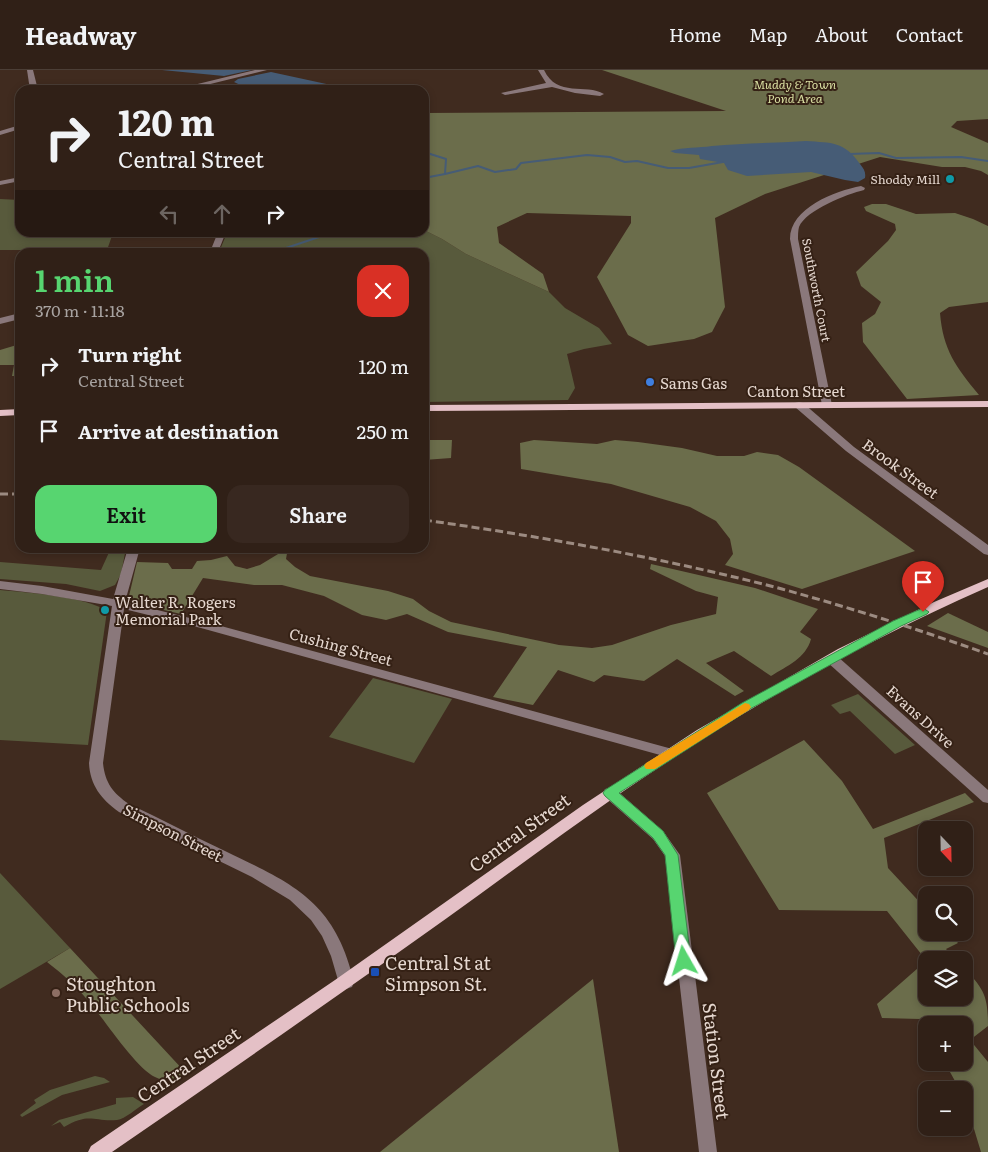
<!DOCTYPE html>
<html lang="en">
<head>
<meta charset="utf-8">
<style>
	body { margin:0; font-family:Literata,serif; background:#382820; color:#f1f3f6; height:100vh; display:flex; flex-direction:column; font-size:19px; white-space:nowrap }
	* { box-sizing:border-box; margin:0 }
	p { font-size:16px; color:#a8a3a1 }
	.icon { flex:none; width:28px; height:28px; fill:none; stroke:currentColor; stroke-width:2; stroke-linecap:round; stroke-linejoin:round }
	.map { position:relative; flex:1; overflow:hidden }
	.panel { position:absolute; left:15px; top:178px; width:414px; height:305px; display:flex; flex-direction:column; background:#302017; border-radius:15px; box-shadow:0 2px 8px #0003,0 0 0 1px #4b3e36 }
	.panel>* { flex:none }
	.top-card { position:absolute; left:15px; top:15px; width:414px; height:152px; border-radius:15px; box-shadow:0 2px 8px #0003,0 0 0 1px #4b3e36; background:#302017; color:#f1f3f6; overflow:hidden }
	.needle { width:32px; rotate:158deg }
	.buttons { position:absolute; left:918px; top:751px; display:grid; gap:10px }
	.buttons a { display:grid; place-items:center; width:55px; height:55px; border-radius:10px; background:#302017; box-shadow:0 2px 8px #0003,0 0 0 1px #4b3e36; font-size:25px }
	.pin { position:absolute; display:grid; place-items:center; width:42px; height:42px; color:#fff; margin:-51px -21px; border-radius:50% 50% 50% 0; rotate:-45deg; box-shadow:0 0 5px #0007 }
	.pin .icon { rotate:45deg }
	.me { position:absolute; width:55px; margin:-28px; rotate:354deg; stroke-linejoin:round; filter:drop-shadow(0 0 4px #0008) }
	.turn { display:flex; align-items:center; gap:18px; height:105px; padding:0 20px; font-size:22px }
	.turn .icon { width:65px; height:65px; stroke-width:2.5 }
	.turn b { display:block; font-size:35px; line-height:42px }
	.lanes { display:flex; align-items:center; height:48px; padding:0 20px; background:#0003; justify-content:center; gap:25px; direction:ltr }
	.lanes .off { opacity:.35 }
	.round { display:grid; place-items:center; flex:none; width:52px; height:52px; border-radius:15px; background:#382820 }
	.headline { display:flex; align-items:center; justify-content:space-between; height:85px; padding:0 20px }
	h1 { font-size:30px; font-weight:600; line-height:38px; color:#57d570 }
	.cta { display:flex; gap:10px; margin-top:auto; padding:10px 20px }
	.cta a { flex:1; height:58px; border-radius:15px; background:#57d570; color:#111; font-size:20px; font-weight:600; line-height:58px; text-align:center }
	.cta a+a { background:#382820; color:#f1f3f6 }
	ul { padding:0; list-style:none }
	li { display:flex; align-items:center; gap:15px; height:65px; padding:0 20px }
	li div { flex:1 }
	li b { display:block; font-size:19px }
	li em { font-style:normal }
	header { display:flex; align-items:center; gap:30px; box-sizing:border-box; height:70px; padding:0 25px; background:#302017; border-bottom:1px solid #4b3e36 }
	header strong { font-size:24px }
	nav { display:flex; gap:28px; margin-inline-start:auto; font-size:18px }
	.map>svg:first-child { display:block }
	.green { fill:#585a3c }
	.forest { fill:#6b6d4b }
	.water { fill:#465c76 }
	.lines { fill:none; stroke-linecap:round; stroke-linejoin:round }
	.stream-far1 { stroke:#465c76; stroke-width:2 }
	.stream { stroke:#465c76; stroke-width:2.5 }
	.minor { fill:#8a787b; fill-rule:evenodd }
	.major { fill:#e4c0c6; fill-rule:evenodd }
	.rail { stroke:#9c8b81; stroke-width:3; stroke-dasharray:8 4; stroke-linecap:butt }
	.route { fill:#57d570; stroke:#398a49 }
	.slow { fill:#f59e0b }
	.culture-dot { fill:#0f9aa8; stroke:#352115; stroke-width:2 }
	.shop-dot { fill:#3f7fe0; stroke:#352115; stroke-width:2 }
	.transit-dot { fill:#1a4fb4; stroke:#352115; stroke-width:2 }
	.education-dot { fill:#8d6e63; stroke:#352115; stroke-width:2 }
	.labels { text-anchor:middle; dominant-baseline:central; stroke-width:4; stroke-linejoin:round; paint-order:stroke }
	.far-park-label { font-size:12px; font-style:italic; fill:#d8dda0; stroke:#352115 }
	.far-poi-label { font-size:12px; fill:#e6d8d0; stroke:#352115; text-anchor:end }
	.far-street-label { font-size:12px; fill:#e6d8d0; stroke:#352115 }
	.poi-label { font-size:15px; fill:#e6d8d0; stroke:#352115; text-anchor:start }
	.street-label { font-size:15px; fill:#e6d8d0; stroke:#352115 }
	.near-street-label { font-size:18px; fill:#e6d8d0; stroke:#352115 }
	.near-poi-label { font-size:18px; fill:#e6d8d0; stroke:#352115; text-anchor:start }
</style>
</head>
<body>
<header>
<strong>Headway</strong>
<nav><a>Home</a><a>Map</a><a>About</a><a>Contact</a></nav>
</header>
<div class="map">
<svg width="988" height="1082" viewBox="0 0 988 1082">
	<rect width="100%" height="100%" fill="#402b1f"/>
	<g class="green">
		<polygon points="0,129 20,130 20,162 113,163 107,180 0,180"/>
		<polygon points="424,160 442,169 466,184 549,222 565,238 599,258 612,274 584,279 567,284 575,318 568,330 424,332 424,182 219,182 227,163 424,162"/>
		<polygon points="111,478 126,478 121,504 115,515 100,521 66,514 0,509 0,492 101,500"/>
		<path d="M0 520C25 522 87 527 107 541L88 675 0 670Z"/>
		<polygon points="373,608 452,629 414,693 329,667"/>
		<polygon points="858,624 915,675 895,684 850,641 840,644 831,635"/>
		<polygon points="0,803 70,878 0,919"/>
		<polygon points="95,1006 104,1008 110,1012 62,1025 22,1047 20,1045 36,1033 34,1030 50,1020"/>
		<path d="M133 1027 144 1034C137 1038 125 1049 117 1050 93 1052 90 1042 64 1057L60 1052 51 1056 59 1050 116 1034V1028Z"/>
	</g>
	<g class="forest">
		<polygon points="602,0 988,0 988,49 957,51 951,57 988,73 988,105 981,101 965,97 942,97 880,87 765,124 715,148 725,237 712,262 694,269 648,276 628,265 597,207 631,153 631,146 527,143 497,157 499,173 543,204 549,222 466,184 442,169 424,160 424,43 726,41"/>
		<path d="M872 134H886L916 144 955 143 973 149 988 156V232L949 237 940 243C943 280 956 297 979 325L907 329 863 272 862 253 875 244 881 232 861 216 856 202 888 171 896 160 895 154 866 141 864 137Z"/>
		<polygon points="20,274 20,306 12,306 14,295 0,295 0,280"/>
		<polygon points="424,370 452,370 451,388 424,390"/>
		<polygon points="534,370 597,374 615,370 638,372 682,378 717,386 744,386 757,382 778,385 799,397 915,481 802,519 725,495 733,484 730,469 716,451 690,437 611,414 521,399 520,373"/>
		<path d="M288 478 286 489 295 497 310 506 388 521 413 529 429 541 451 552 559 575 592 578 612 575 671 555 716 544 718 527 696 521 650 499 651 494 755 518 818 539 800 562 811 569C806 588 787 596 771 606L734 581 706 593 744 621 735 626 677 589 644 611 604 605 594 612 558 600 533 635 493 627 527 577 448 562 407 544 386 550 362 545 324 526 282 515H254L203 508 181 544 134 533 129 526 137 492 168 493 172 499H192L197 491 211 490 227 486 235 496 247 499 260 495Z"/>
		<polygon points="948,543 988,562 988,578 927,556"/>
		<polygon points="804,670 842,711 873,759 965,723 974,732 884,768 888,798 926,839 926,862 949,863 958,873 946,879 956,890 926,890 887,841 779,840 707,723"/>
		<path d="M70 878 185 1002 187 1004C176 1010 167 1013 155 1007 137 999 105 951 91 934 78 918 64 905 47 892Z"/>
		<path d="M926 891V928H964V898C984 919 988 926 988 956L970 970 988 992V1082H981L964 1026V1020H960L945 993 964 992V955H926V961L920 949 882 948 877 934Z"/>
		<polygon points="593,909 619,1082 380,1082"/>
	</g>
	<g class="water">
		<polygon points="162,0 252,0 224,6"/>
		<polygon points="271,2 331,15 342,20 251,20 234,12 238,9"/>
		<path d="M806 71C832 73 844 71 860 94 864 99 866 102 865 108L858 112 845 110 811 102 747 106 728 100 724 93 700 89 699 85 675 83 670 81C684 77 698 78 712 76 743 73 774 73 806 71Z"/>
	</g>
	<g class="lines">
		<g class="stream-far1">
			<polyline points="424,82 446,89 445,104 478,96 495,102 516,99 521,93 587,85 610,87 625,92 637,91 668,98 689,98 723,92"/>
			<polyline points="849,84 879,83 896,88 961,87 988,91"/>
			<polyline points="424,108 445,104"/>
			<polyline points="274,182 334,162"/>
		</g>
		<polyline class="stream" points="274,182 278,181"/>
		<g class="minor">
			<polygon points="27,0 33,0 38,20 30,20"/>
			<polygon points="255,0 267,0 186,20 173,20"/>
			<path d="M538 0H544C557 28 586 13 604 24L600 26 575 23 552 17 505 25 501 23 546 13Z"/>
			<polygon points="20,55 20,59 0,65 0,61"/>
			<polygon points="20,107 20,111 0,115 0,111"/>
			<path d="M861 116 865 118 864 120C847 124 806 140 799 157 798 161 798 165 798 169L832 335 827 338 822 335 790 169C790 138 835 121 861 116Z"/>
			<polygon points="218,162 226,162 218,182 210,182"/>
			<polygon points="20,243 20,249 0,254 0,248"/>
			<polygon points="799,332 803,333 854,377 988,475 988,485 984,484 846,381 795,337 794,335 795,333"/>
			<path d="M128 478H140L125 532 210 553 676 680 678 683 676 686 671 688 201 558 124 539 103 693C105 713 113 723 129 734 161 749 193 766 225 781 293 814 335 831 354 912L352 917 346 919 340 917 331 886 322 866 311 850 290 830 252 807 119 742C101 729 90 715 89 693L112 536 42 524 0 519V511L42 516 113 529Z"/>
			<polygon points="832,585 837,586 988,720 988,733 983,732 827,592 826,589 827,586"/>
			<polygon points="610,718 615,719 663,761 680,785 717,1082 699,1082 665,786 653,769 605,727 603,723 605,719"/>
		</g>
		<g class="major">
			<polygon points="988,331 988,337 424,341 424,335"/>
			<polygon points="20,339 20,345 0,346 0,340"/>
			<path d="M988 509V517C874 567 765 627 661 696 588 744 518 797 447 848 336 927 224 1005 112 1082H88L91 1076 335 910 583 735 697 660 838 579 934 532Z"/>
		</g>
		<g class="rail">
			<polyline points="0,424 20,424"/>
			<path d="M424 450C544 467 664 488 782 519 851 538 920 560 988 584"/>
		</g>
	</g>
	<polygon class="route" points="923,538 929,542 927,544 901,556 750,639 619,723 663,761 678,785 691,891 689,895 684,897 679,895 676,891 665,785 653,768 605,726 603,723 605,720 742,633 893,551"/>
	<polygon class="slow" points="745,633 749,634 751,637 749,640 655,699 646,699 644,696 646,693"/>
	<g class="culture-dot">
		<circle cx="950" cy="109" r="5"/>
		<circle cx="105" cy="540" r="5"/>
	</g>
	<circle class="shop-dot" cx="650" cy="312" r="5"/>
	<rect class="transit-dot" x="370" y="897" width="10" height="10" rx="2.5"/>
	<circle class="education-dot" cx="56" cy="923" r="5"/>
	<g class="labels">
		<g class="far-park-label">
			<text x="795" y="14">Muddy &amp; Town<tspan x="795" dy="14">Pond Area</tspan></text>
		</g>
		<g class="far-poi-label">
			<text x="940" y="109">Shoddy Mill</text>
		</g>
		<g class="far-street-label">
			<text transform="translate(817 220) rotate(79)">Southworth Court</text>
		</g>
		<g class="poi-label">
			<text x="660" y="312">Sams Gas</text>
			<text x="115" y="531">Walter R. Rogers<tspan x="115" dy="17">Memorial Park</tspan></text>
		</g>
		<g class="street-label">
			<text x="796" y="320">Canton Street</text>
			<text transform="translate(901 398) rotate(36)">Brook Street</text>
			<text transform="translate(341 576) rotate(15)">Cushing Street</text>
			<text transform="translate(921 646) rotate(42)">Evans Drive</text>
			<text transform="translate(173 762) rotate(27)">Simpson Street</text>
		</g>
		<g class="near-street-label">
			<text transform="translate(519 762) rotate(-36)">Central Street</text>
			<text transform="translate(717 991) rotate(83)">Station Street</text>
			<text transform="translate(188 994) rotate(-34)">Central Street</text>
		</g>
		<g class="near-poi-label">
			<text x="385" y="892">Central St at<tspan x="385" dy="21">Simpson St.</tspan></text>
			<text x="66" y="913">Stoughton<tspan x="66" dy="21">Public Schools</tspan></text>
		</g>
	</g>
</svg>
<div class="buttons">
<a><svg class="needle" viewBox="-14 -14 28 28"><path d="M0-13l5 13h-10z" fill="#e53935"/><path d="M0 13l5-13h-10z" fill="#a8a3a1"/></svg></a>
<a><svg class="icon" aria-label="search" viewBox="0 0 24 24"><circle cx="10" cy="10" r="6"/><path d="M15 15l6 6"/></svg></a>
<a><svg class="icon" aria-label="layers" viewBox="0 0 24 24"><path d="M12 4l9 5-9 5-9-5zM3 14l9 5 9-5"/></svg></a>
<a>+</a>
<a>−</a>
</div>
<div class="pin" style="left:923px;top:542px;background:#d93025"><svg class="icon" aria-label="arrive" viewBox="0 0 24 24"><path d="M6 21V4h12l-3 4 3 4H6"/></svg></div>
<svg class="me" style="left:684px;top:891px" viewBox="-20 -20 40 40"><path d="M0-17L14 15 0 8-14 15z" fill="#57d570" stroke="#fff" stroke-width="4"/></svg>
<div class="top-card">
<div class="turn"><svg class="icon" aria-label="right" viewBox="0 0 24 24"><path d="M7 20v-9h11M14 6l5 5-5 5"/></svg><div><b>120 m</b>Central Street</div></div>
<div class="lanes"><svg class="icon off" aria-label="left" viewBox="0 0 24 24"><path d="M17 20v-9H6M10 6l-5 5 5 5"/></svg><svg class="icon off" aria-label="ahead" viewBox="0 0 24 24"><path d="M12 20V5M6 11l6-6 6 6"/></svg><svg class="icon" aria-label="right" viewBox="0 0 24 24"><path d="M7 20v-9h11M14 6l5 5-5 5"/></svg></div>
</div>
<section class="panel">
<div class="headline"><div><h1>1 min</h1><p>370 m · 11:18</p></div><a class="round" style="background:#d93025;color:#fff"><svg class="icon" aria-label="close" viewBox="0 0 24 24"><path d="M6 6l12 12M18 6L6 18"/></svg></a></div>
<ul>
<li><svg class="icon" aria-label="right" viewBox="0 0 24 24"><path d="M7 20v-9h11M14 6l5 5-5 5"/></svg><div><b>Turn right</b><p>Central Street</p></div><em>120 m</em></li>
<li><svg class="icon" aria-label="arrive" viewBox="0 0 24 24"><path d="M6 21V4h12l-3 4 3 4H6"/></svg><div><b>Arrive at destination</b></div><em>250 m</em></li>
</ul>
<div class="cta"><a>Exit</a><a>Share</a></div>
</section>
</div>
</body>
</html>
